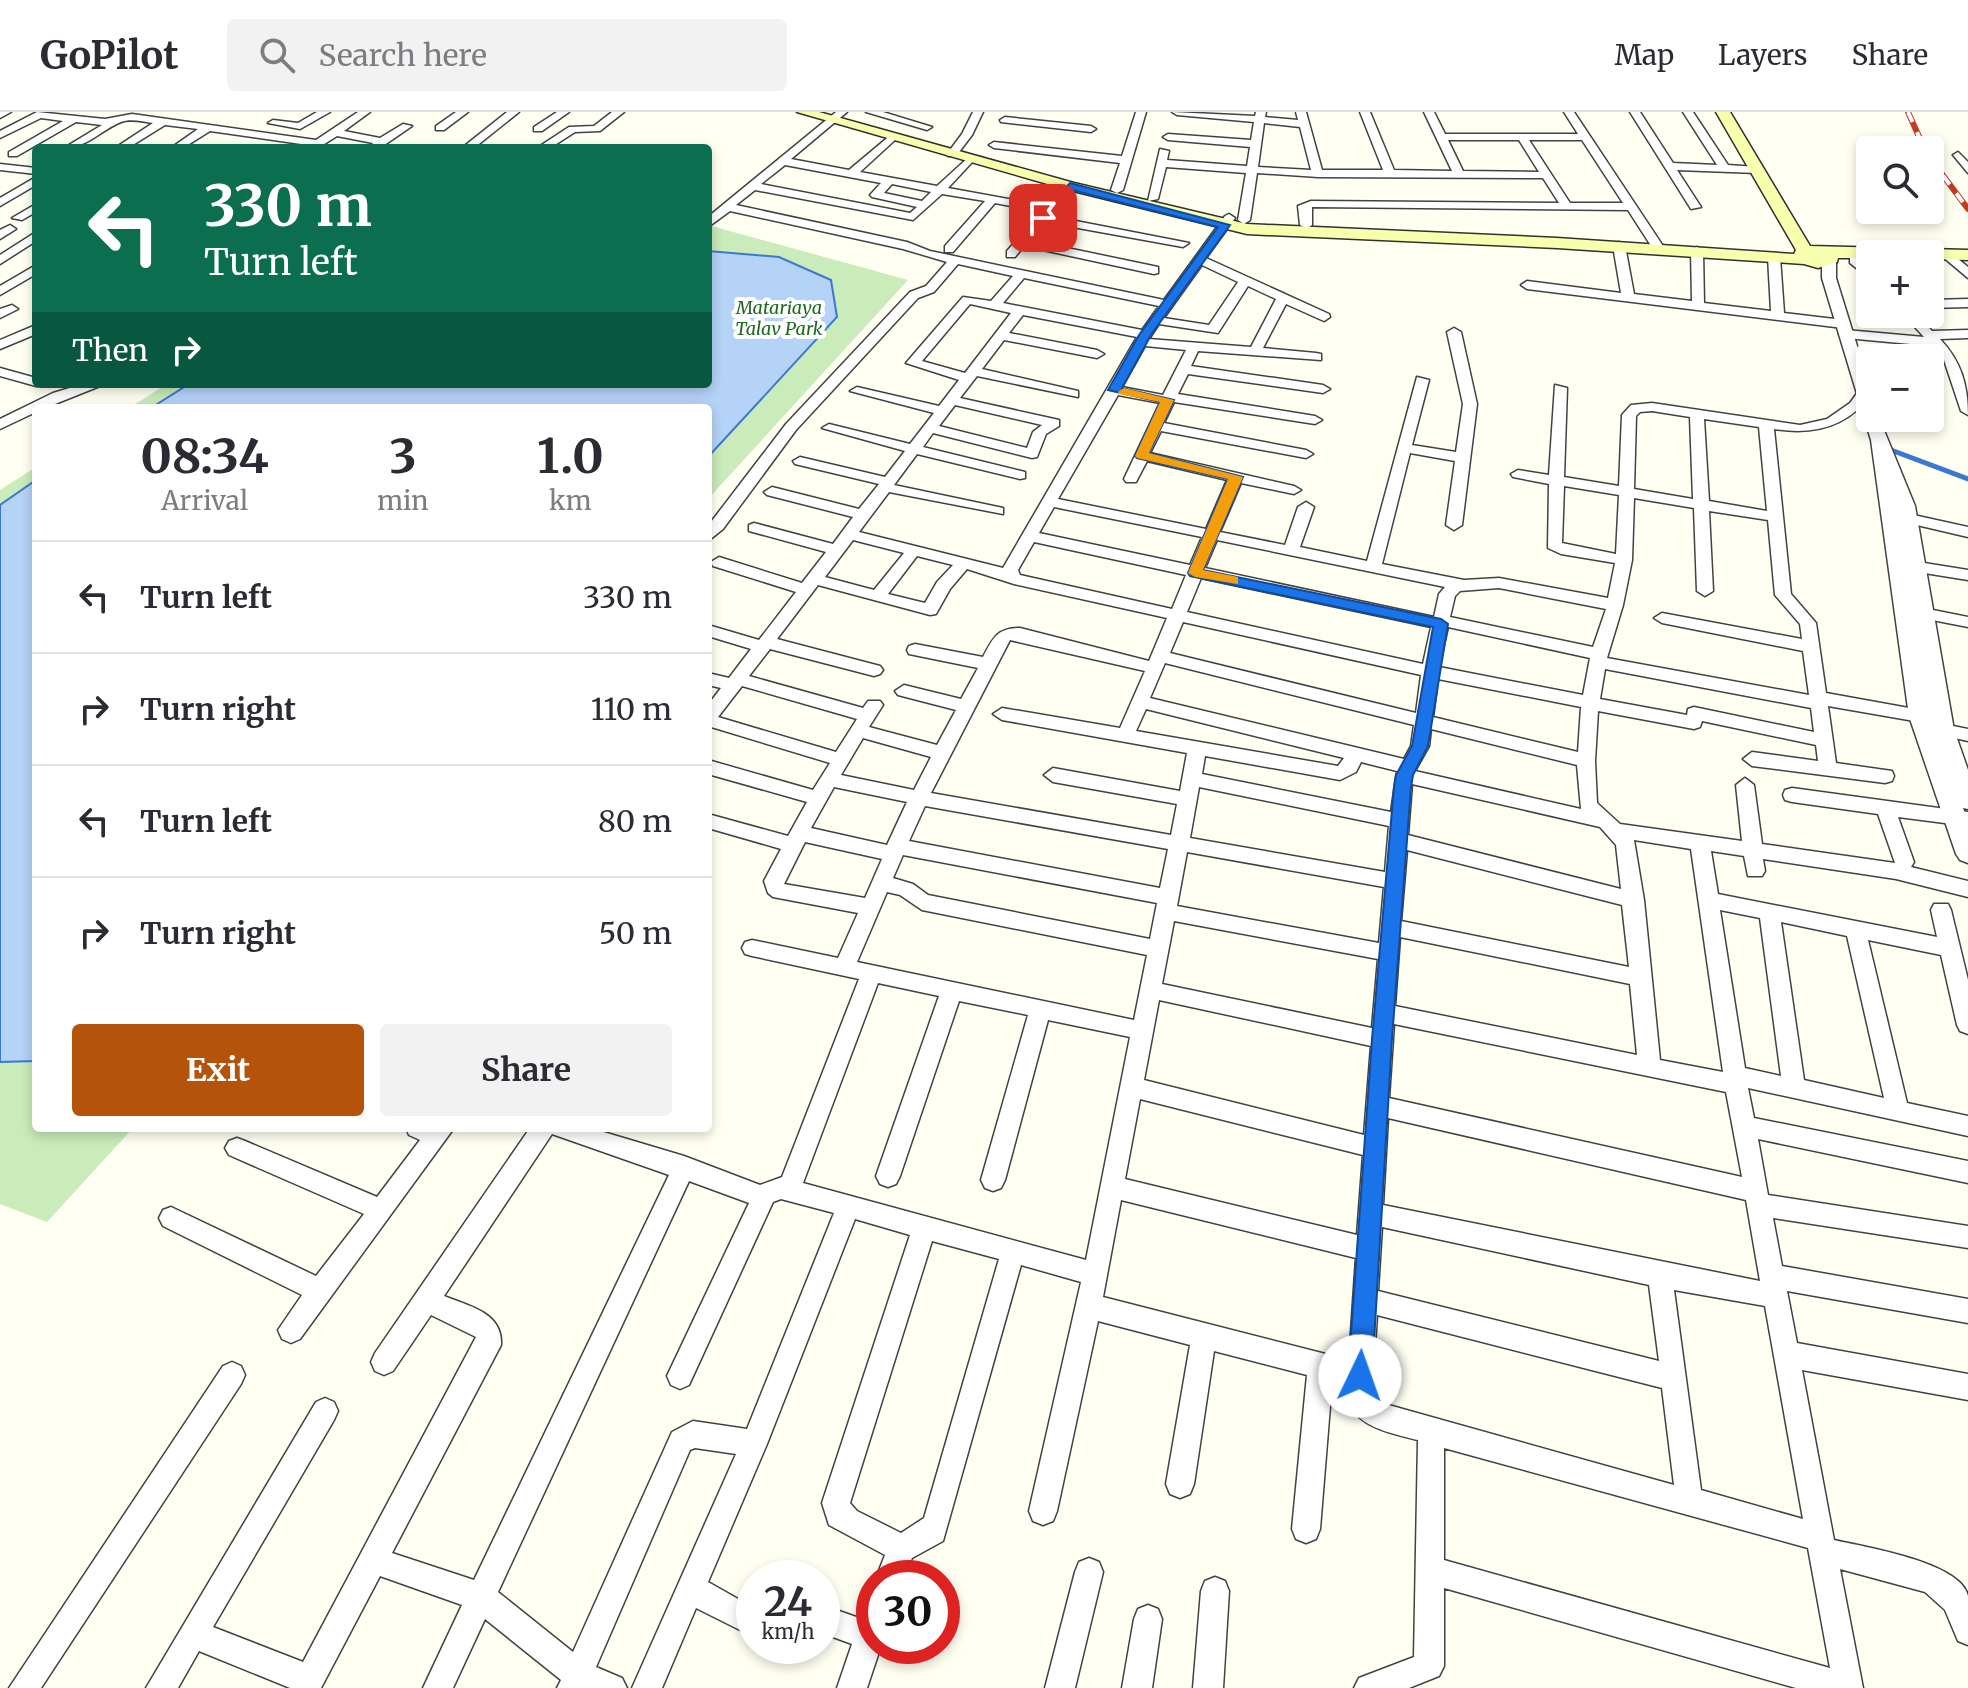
<!DOCTYPE html>
<html lang="en">
<head>
<meta charset="utf-8">
<style>
	body { margin:0; font-family:Merriweather,serif; background:#f2f2f3; color:#2b2b33; height:100vh; display:flex; flex-direction:column; font-size:30px; white-space:nowrap }
	* { box-sizing:border-box; margin:0 }
	p { font-size:26px; color:#7c7c81 }
	.icon { flex:none; width:44px; height:44px; fill:none; stroke:currentColor; stroke-width:2; stroke-linecap:round; stroke-linejoin:round }
	.map { position:relative; flex:1; overflow:hidden }
	.side { position:absolute; left:32px; top:292px; width:680px; height:728px; display:flex; flex-direction:column; background:#fff; border-radius:8px; box-shadow:0 4px 12px #0003 }
	.side>* { flex:none }
	.banner { position:absolute; left:32px; top:32px; width:680px; height:244px; border-radius:8px; box-shadow:0 4px 12px #0003; background:#0b6e4f; color:#fff; overflow:hidden }
	.buttons { position:absolute; left:1856px; top:24px; display:grid; gap:16px }
	.buttons a { display:grid; place-items:center; width:88px; height:88px; border-radius:8px; background:#fff; box-shadow:0 4px 12px #0003; font-size:40px }
	.speed { position:absolute; left:736px; top:1448px; display:flex; gap:16px; font-size:40px; font-weight:700; text-align:center }
	.speed>* { display:grid; place-content:center; width:104px; height:104px; border-radius:50%; background:#fff; box-shadow:0 4px 12px #0003; line-height:1 }
	.speed small { font-size:20px; font-weight:400 }
	.speed .limit { border:12px solid #d22; background:#fff; color:#111 }
	.pin { position:absolute; display:grid; place-items:center; width:68px; height:68px; color:#fff; margin:-34px; border-radius:16px; box-shadow:0 4px 12px #0006 }
	.me { position:absolute; width:88px; margin:-44px; rotate:3deg; stroke-linejoin:round; filter:drop-shadow(0 0 6px #0008) }
	.turn { display:flex; align-items:center; gap:28px; height:168px; padding:0 40px; font-size:36px }
	.turn .icon { width:104px; height:104px; stroke-width:2.5 }
	.turn b { display:block; font-size:56px; line-height:68px }
	.then { display:flex; align-items:center; height:76px; padding:0 40px; background:#0003; gap:16px; font-size:30px }
	.eta { display:flex; justify-content:space-evenly; align-items:center; height:136px; text-align:center }
	.eta b { font-size:48px; font-weight:700; line-height:56px }
	.primary-button { display:flex; gap:16px; margin-top:auto; padding:16px 40px }
	.primary-button a { flex:1; height:92px; border-radius:8px; background:#b45309; color:#fff; font-size:32px; font-weight:700; line-height:92px; text-align:center }
	.primary-button a+a { background:#f2f2f3; color:#2b2b33 }
	ul { padding:0; list-style:none }
	li { display:flex; align-items:center; gap:24px; height:112px; padding:0 40px; border-top:2px solid #e1e1e2 }
	li div { flex:1 }
	li b { display:block; font-size:30px }
	li em { font-style:normal }
	header { display:flex; align-items:center; gap:48px; box-sizing:border-box; height:112px; padding:0 40px; background:#fff; border-bottom:2px solid #e1e1e2 }
	header strong { font-size:38px }
	nav { display:flex; gap:44px; margin-inline-start:auto; font-size:28px }
	.search { width:560px; height:72px; background:#f2f2f3; display:flex; align-items:center; gap:20px; box-sizing:border-box; padding:0 28px; border-radius:8px; color:#7c7c81; font-size:30px }
	.map>svg:first-child { display:block }
	.green { fill:#caebba }
	.water { fill:#b5d2f7; stroke:#3b78d0; stroke-width:2 }
	.lines { fill:none; stroke-linecap:round; stroke-linejoin:round }
	.stream { stroke:#3b78d0; stroke-width:5 }
	.minor-casing { stroke:#424242; stroke-width:3 }
	.tertiary-casing { stroke:#424242; stroke-width:3 }
	.secondary-casing { stroke:#313131; stroke-width:3 }
	.minor { fill:#fff; fill-rule:evenodd }
	.tertiary { fill:#fff; fill-rule:evenodd }
	.secondary { fill:#f8ffad; fill-rule:evenodd }
	.rail-casing { stroke:#c33b24; stroke-width:6 }
	.rail { stroke:#fff; stroke-width:4; stroke-dasharray:11; stroke-linecap:butt }
	.route { fill:#1a73e8; stroke:#114b97; stroke-width:2 }
	.slow { fill:#f59e0b }
	.labels { text-anchor:middle; dominant-baseline:central; stroke-width:8; stroke-linejoin:round; paint-order:stroke }
	.far-park-label { font-size:18px; font-style:italic; fill:#1f691e; stroke:#fff }
</style>
</head>
<body>
<header>
<strong>GoPilot</strong>
<div class="search"><svg class="icon" aria-label="search" viewBox="0 0 24 24"><circle cx="10" cy="10" r="6"/><path d="M15 15l6 6"/></svg>Search here</div>
<nav><a>Map</a><a>Layers</a><a>Share</a></nav>
</header>
<div class="map">
<svg width="1968" height="1576" viewBox="0 0 1968 1576">
	<rect width="100%" height="100%" fill="#fffff2"/>
	<g class="green">
		<polygon points="708,113 908,168 708,387 708,296 129,296 167,272 708,272"/>
		<polygon points="36,355 36,1016 133,1016 47,1110 0,1092 0,378"/>
	</g>
	<g class="water">
		<polygon points="708,139 779,145 831,168 837,205 708,345 708,296 151,296 189,272 708,272"/>
		<polygon points="36,368 36,949 0,950 0,393"/>
	</g>
	<g class="lines">
		<polyline class="stream" points="1891,338 1968,367"/>
		<defs>
			<g id="minor">
				<polygon points="0,0 11,0 0,6"/>
				<path d="M37 0 105 7 132 2 316 28 358 0H370L344 19 380 26 403 12 412 14 380 36H368L373 31 337 24 318 36H306L308 33 210 19 183 36H171L198 17 165 13 128 36H115L153 11C143 10 131 6 121 10 101 18 87 36 64 36L102 13 76 10 17 44H9V40L63 9 41 6 0 26V19Z"/>
				<polygon points="317,0 330,0 300,17 268,11 273,8 298,11"/>
				<polygon points="456,0 468,0 444,18 436,18 436,14"/>
				<polygon points="507,0 519,0 474,36 462,36"/>
				<polygon points="557,0 569,0 542,19 534,19 534,15"/>
				<polygon points="612,0 624,0 600,19 575,20 550,36 537,36 569,15 594,14"/>
				<path d="M836 0H847L791 47 849 58 892 22 896 23V27L860 60 937 74 970 44 975 47 948 76 1047 94 1070 71 1076 74 1050 104 1189 131 1183 135 1045 110 1029 128 1158 155V161L1154 162 1024 134 1015 145H1007V139L1041 100 995 91 953 140H945V134L985 89 942 82 913 108 755 78 736 93 907 130 930 139 1164 188 1225 104 1229 102 1235 106 1206 146 1329 202 1330 205 1324 209 1286 192 1263 236 1316 241 1321 242V248L1198 239 1191 254 1323 273 1330 277 1323 281 1188 262 1178 282 1315 304 1322 308 1315 312 1174 290 1164 311 1306 338 1313 342 1306 346 1161 319 1150 341 1294 374 1301 378 1294 382 1241 371 1220 420 1285 433 1298 395 1306 390 1314 395 1300 435 1367 449 1417 265 1429 268 1412 333 1456 340 1463 292 1447 220 1454 216 1461 220 1477 292 1462 413 1454 418 1446 413 1455 349 1410 341 1382 452 1464 468 1499 466 1608 486 1615 451 1561 442 1548 436 1549 372 1513 365 1511 362 1518 358 1549 363 1555 273 1567 276 1564 365 1619 374 1622 303 1631 293 1652 291 1800 313 1827 307 1850 291 1858 280H1868L1870 283C1847 316 1812 323 1774 317L1791 482 1816 511 1826 581 1920 598 1929 604 1920 610 1828 594 1836 651 1892 659 1894 664 1892 669 1885 671 1752 654 1743 647 1752 640 1818 649 1816 633 1702 609 1700 615 1694 617 1598 599 1595 649 1597 691 1620 712 1742 729 1736 673 1745 666 1754 673 1762 732 1895 751 1878 702 1792 690 1785 688 1783 683 1785 678 1792 676 1968 700V714L1898 705 1914 750 1911 755 1968 769V785L1896 767 1763 747 1765 759 1762 764H1748L1744 744 1711 739 1718 782 1937 825 1931 798 1934 792H1948L1951 798 1968 868V922L1960 919 1957 913 1941 843 1868 828 1907 991 1968 1004V1024L1748 976 1754 1006 1968 1049V1071L1758 1027 1768 1083 1968 1114V1136L1773 1106 1782 1154 1968 1187V1211L1787 1179 1797 1231 1968 1262V1288L1802 1258 1834 1428C1864 1435 1961 1450 1968 1484 1968 1499 1968 1518 1968 1533L1958 1529 1945 1498 1925 1480 1840 1457 1863 1576H1796L1444 1476V1554L1439 1564 1409 1576H1354L1359 1566 1414 1545 1418 1328C1387 1320 1344 1313 1347 1273L1332 1270 1320 1417 1316 1427 1306 1431 1296 1427 1292 1417 1307 1263 1214 1239 1194 1372 1190 1382 1180 1386 1170 1382 1166 1372 1190 1233 1098 1209 1057 1399 1053 1409 1043 1413 1033 1409 1029 1399 1081 1170 1021 1153 943 1429 912 1446 904 1466H876L885 1443 829 1413 822 1391 910 1123 855 1107 767 1332 708 1470 754 1496V1516L744 1520 696 1496 662 1576H632L736 1342 695 1336 690 1338 596 1555 622 1566 627 1576H557L561 1568 485 1507 453 1576H423L462 1493 380 1464 321 1576H290L199 1539 178 1576H146L316 1290 325 1286 334 1290 338 1299 334 1308 213 1515 303 1550 476 1225 431 1203 393 1259 384 1263 375 1259 371 1250 375 1241 530 1016H590L684 1044 760 1073 782 1065 859 867 752 844 745 842 742 836 745 830 752 828 838 846 858 801 773 785 768 781 764 769 781 737 708 716V702L788 724 807 690 708 662V648L813 678 830 651 708 614V593L721 576 708 573V561L729 566 751 537 708 524V513L759 528 796 480 713 454 711 450 719 445 802 471 826 440 749 419V413L754 411 833 432 853 405 767 383 764 380 772 375 859 397 879 372 795 352 793 349 800 345 885 365 905 339 822 316 829 312 910 332 934 301 850 279 857 275 939 294 959 268 906 251 963 185 991 189 1013 164 958 152 934 180 918 186 796 318 723 417 708 429V414L786 312 910 180 926 174 947 150 903 137 730 99 708 115V105ZM785 53 881 71 870 83 872 85 917 95 910 101 761 72ZM892 72 931 80 922 89 884 81ZM1202 153 1238 170 1209 213 1164 206ZM1024 166 1159 194 1142 218 1003 191ZM1248 174 1276 187 1251 235 1149 227 1159 212 1218 221ZM970 192 1011 201 965 261 922 249ZM1023 203 1137 225 1003 456 859 420 889 380 1003 402V396L894 373 917 342 1020 367 1025 366V360L923 335 933 321 1032 346 1037 345 1046 322 1059 314V308L960 286 977 264 1078 285V279L982 257 1004 228 1097 246 1104 242 1097 238 1009 221ZM1145 234 1186 238 1163 283 1122 275ZM1118 283 1160 291 1124 367 1126 370H1136L1147 349 1227 368 1206 417 1058 387ZM955 293 1042 313 1033 320 1027 336 939 314ZM1652 299 1690 305 1693 387 1634 377 1636 304 1640 300ZM1704 307 1759 315 1767 399 1709 389ZM1564 374 1619 383 1616 442 1562 431ZM1634 386 1694 396 1697 479 1705 484 1713 479 1709 399 1768 408 1775 483 1800 512 1802 527 1662 501 1654 506 1662 511 1803 539 1809 583 1607 546 1623 493 1632 448ZM1054 395 1202 425 1190 453 1039 421ZM853 428 904 441 874 478 825 465ZM1217 428 1445 475 1439 482 1434 505 1205 456ZM1034 430 1186 463 1172 497 1020 463 1018 458ZM917 444 953 453 937 470 925 491 888 482ZM967 457 1014 472 1167 506 1149 549 1020 516C997 516 993 526 983 545L915 532 909 534 907 538 909 542 978 556 961 587 904 573 895 579 898 583 956 598 937 633 869 615 883 593 880 589H868L863 596 749 564 770 537 874 564 880 562 883 558 880 554 777 527 818 473 930 503 936 502 950 477ZM1201 466 1431 515 1423 552 1187 500ZM1499 476 1606 497 1593 535 1450 505 1455 484 1460 479ZM1183 510 1421 563 1416 601 1170 541ZM1448 515 1590 546 1583 583 1439 555ZM1010 528 1145 559 1120 616 1002 596 993 602 1002 608 1187 641 1180 679 1053 656 1044 663 1053 670 1177 692 1171 723 931 681ZM1165 551 1414 613 1411 634 1404 647 1150 586ZM1605 557 1811 596 1814 620 1694 595 1688 597 1687 603 1600 587ZM1438 567 1581 595 1578 640 1433 605ZM742 574 857 607 836 640 718 605ZM1146 597 1344 646 1338 654 1136 619ZM1431 617 1577 653 1581 697 1415 659 1429 634ZM863 626 931 645 914 678 841 663ZM1205 644 1340 668 1356 660 1361 650 1397 659 1391 700 1202 662ZM1412 672 1600 715 1616 733 1621 777 1408 723ZM834 675 907 690 887 733 811 716ZM1199 675 1389 714 1385 760 1190 726ZM925 694 1168 737 1160 776 909 729ZM1634 728 1691 737 1723 960 1660 948 1644 788ZM805 730 882 747 865 786 784 772ZM1407 738 1622 793 1629 855 1401 809ZM1187 740 1384 775 1379 831 1177 794ZM903 743 1157 791 1150 827 928 783 913 772 893 766ZM887 780 900 783 922 798 1147 843 1134 908 857 850ZM1720 798 1760 806 1781 964 1745 956ZM1174 809 1378 847 1372 916 1162 872ZM1781 810 1847 824 1884 986 1804 968ZM1400 825 1630 872 1637 943 1395 894ZM878 871 939 884 876 1064 880 1072 888 1075 896 1072 900 1064 959 889 1028 903 981 1068 985 1076 993 1079 1001 1076 1005 1068 1048 908 1130 925 1086 1148 803 1071ZM1159 888 1371 934 1364 1023 1144 968ZM1394 912 1726 980 1742 1065 1389 986ZM1140 987 1363 1043 1357 1123 1125 1067ZM1388 1006 1746 1088 1760 1169 1383 1093ZM552 1022 669 1063 474 1468 392 1441 501 1233C503 1200 468 1194 444 1184ZM689 1069 749 1091 667 1264 671 1273 680 1277 689 1273 773 1090 781 1087 834 1101 747 1317 693 1309 672 1320 573 1540 498 1480ZM1121 1088 1356 1146 1349 1248 1103 1185ZM1382 1115 1649 1173 1659 1249 1378 1179ZM932 1129 999 1147 924 1406 901 1421 857 1399 850 1391ZM1674 1178 1765 1194 1803 1407 1701 1378ZM1377 1203 1662 1276 1674 1373 1385 1292 1372 1282ZM1444 1336 1808 1436 1830 1556 1444 1448Z"/>
				<polygon points="866,0 883,0 932,15 927,18"/>
				<polygon points="973,0 983,0 972,23 956,44 948,44 947,42 962,22"/>
				<polygon points="1136,0 1146,0 1123,78 1117,81 1111,78 1120,51 994,36 989,33 994,30 1122,44"/>
				<path d="M1172 0 1255 4 1256 0H1266L1265 5 1298 8 1296 0H1306L1322 58H1383L1360 0H1370L1394 58 1452 59 1424 0H1434L1445 22H1578L1564 0H1574L1665 137 1655 140 1628 98 1312 95V113L1306 117 1300 113 1298 94 1311 89 1559 91 1543 66 1318 65 1257 61 1250 108 1244 112 1238 108 1246 61 1166 55 1158 87 1148 89 1160 37 1169 39 1167 48 1247 54 1250 35 1168 28 1163 25 1168 22 1251 28 1254 10 1177 3ZM1264 11 1300 15 1311 58 1258 55ZM1448 28H1519L1539 60 1463 59ZM1529 28H1582L1623 91H1570Z"/>
				<polygon points="1630,0 1640,0 1673,51 1717,53 1683,0 1693,0 1728,53 1757,55 1763,58 1757,61 1677,58 1701,95 1691,97"/>
				<polygon points="1005,5 1091,14 1096,17 1091,20 1001,10 1000,8"/>
				<polygon points="1958,40 1968,50 1968,61 1953,43"/>
				<polygon points="0,52 36,56 36,62 0,58"/>
				<polygon points="36,65 36,73 0,94 0,86"/>
				<polygon points="36,92 36,100 22,108 12,106"/>
				<polygon points="10,113 16,117 0,127 0,118"/>
				<polygon points="36,120 36,129 0,152 0,143"/>
				<polygon points="1619,130 1625,134 1634,182 1692,189 1691,139 1697,135 1703,139 1704,191 1771,199 1768,145 1774,141 1780,145 1784,201 1843,208 1849,212 1843,216 1527,177 1521,173 1527,169 1621,181 1613,134"/>
				<polygon points="1947,138 1968,155 1968,166 1943,145 1943,139"/>
				<polygon points="1854,144 1870,156 1870,167 1850,151 1850,145"/>
				<polygon points="36,153 36,162 0,183 0,174"/>
				<polygon points="1968,187 1968,195 1930,196 1930,188"/>
				<polygon points="12,193 18,197 0,206 0,197"/>
				<path d="M1903 202H1916L1932 219 1968 218V226L1940 227C1961 249 1968 273 1968 303L1961 299 1943 245 1932 234 1846 226 1839 222 1846 218 1924 225Z"/>
				<polygon points="36,213 36,222 0,237 0,228"/>
				<polygon points="0,256 36,266 36,272 41,272 36,274 0,264"/>
				<polygon points="83,272 105,272 45,296 36,296 36,300 0,317 0,307 53,281"/>
				<polygon points="1909,402 1968,415 1968,425 1904,410 1901,407"/>
				<polygon points="1918,450 1968,458 1968,468 1912,459 1910,455"/>
				<polygon points="1923,496 1968,505 1968,515 1917,505 1915,501"/>
				<polygon points="1943,612 1968,617 1968,629 1937,622 1934,618 1937,614"/>
				<polygon points="406,1016 454,1016 300,1227 291,1231 282,1227 278,1218 302,1183 163,1114 159,1106 163,1098 171,1095 316,1164 364,1102 229,1043 225,1036 229,1029 237,1026 245,1029 377,1085 420,1028 409,1023"/>
				<polygon points="232,1250 241,1254 245,1263 241,1272 41,1576 9,1576 223,1254"/>
				<polygon points="1089,1446 1099,1450 1103,1460 1075,1576 1045,1576 1075,1460 1079,1450"/>
				<polygon points="1215,1465 1225,1469 1229,1479 1223,1576 1193,1576 1201,1479 1205,1469"/>
				<polygon points="822,1493 862,1507 864,1502 874,1498 874,1534 881,1534 867,1576 837,1576 852,1532 822,1521"/>
				<polygon points="1148,1493 1158,1497 1162,1507 1152,1576 1122,1576 1134,1507 1138,1497"/>
			</g>
			<polygon id="tertiary" points="1829,146 1836,150 1836,166 1870,276 1870,306 1879,306 1915,394 1954,618 1968,658 1968,697 1963,696 1968,709 1968,751 1960,748 1956,742 1909,604 1871,328 1822,166 1822,150"/>
			<polygon id="secondary" points="797,0 819,0 1074,71 1247,112 1557,126 1794,142 1796,138 1716,0 1730,0 1810,134 1968,138 1968,148 1930,147 1930,142 1870,142 1870,146 1838,146 1837,150 1818,156 1804,152 1557,136 1247,122 1065,77"/>
		</defs>
		<use href="#minor" class="minor-casing"/>
		<use href="#tertiary" class="tertiary-casing"/>
		<use href="#secondary" class="secondary-casing"/>
		<use href="#minor" class="minor"/>
		<use href="#tertiary" class="tertiary"/>
		<use href="#secondary" class="secondary"/>
		<defs>
			<g id="rail">
				<polyline points="1908,0 1925,38"/>
				<polyline points="1930,46 1968,97"/>
			</g>
		</defs>
		<use href="#rail" class="rail-casing"/>
		<use href="#rail" class="rail"/>
	</g>
	<polygon class="route" points="1070,71 1230,113 1151,223 1122,276 1174,288 1149,341 1243,365 1203,458 1441,507 1448,512 1428,634 1413,663 1411,675 1392,927 1372,1264 1369,1272 1360,1276 1352,1272 1348,1264 1372,927 1394,675 1396,663 1412,634 1433,515 1190,464 1188,461 1228,367 1137,346 1135,344 1160,290 1108,278 1139,223 1218,115 1072,78 1046,108 1039,108 1039,103"/>
	<polygon class="slow" points="1124,276 1174,288 1149,341 1243,365 1203,458 1238,465 1238,472 1195,465 1188,461 1228,367 1137,346 1135,344 1160,290 1119,282 1118,280"/>
	<g class="labels">
		<g class="far-park-label">
			<text x="779" y="195">Matariaya<tspan x="779" dy="21">Talav Park</tspan></text>
		</g>
	</g>
</svg>
<div class="buttons">
<a><svg class="icon" aria-label="search" viewBox="0 0 24 24"><circle cx="10" cy="10" r="6"/><path d="M15 15l6 6"/></svg></a>
<a>+</a>
<a>−</a>
</div>
<div class="speed"><div>24<small>km/h</small></div><div class="limit">30</div></div>
<div class="pin" style="left:1043px;top:106px;background:#d93025"><svg class="icon" aria-label="arrive" viewBox="0 0 24 24"><path d="M6 21V4h12l-3 4 3 4H6"/></svg></div>
<svg class="me" style="left:1360px;top:1264px" viewBox="-20 -20 40 40"><circle r="19" fill="#fff"/><path d="M0-13L10 11 0 6-10 11z" fill="#1a73e8"/></svg>
<div class="banner">
<div class="turn"><svg class="icon" aria-label="left" viewBox="0 0 24 24"><path d="M17 20v-9H6M10 6l-5 5 5 5"/></svg><div><b>330 m</b>Turn left</div></div>
<div class="then">Then<svg class="icon" aria-label="right" viewBox="0 0 24 24"><path d="M7 20v-9h11M14 6l5 5-5 5"/></svg></div>
</div>
<section class="side">
<div class="eta">
<div><b>08:34</b><p>Arrival</p></div>
<div><b>3</b><p>min</p></div>
<div><b>1.0</b><p>km</p></div>
</div>
<ul>
<li><svg class="icon" aria-label="left" viewBox="0 0 24 24"><path d="M17 20v-9H6M10 6l-5 5 5 5"/></svg><div><b>Turn left</b></div><em>330 m</em></li>
<li><svg class="icon" aria-label="right" viewBox="0 0 24 24"><path d="M7 20v-9h11M14 6l5 5-5 5"/></svg><div><b>Turn right</b></div><em>110 m</em></li>
<li><svg class="icon" aria-label="left" viewBox="0 0 24 24"><path d="M17 20v-9H6M10 6l-5 5 5 5"/></svg><div><b>Turn left</b></div><em>80 m</em></li>
<li><svg class="icon" aria-label="right" viewBox="0 0 24 24"><path d="M7 20v-9h11M14 6l5 5-5 5"/></svg><div><b>Turn right</b></div><em>50 m</em></li>
</ul>
<div class="primary-button"><a>Exit</a><a>Share</a></div>
</section>
</div>
</body>
</html>
